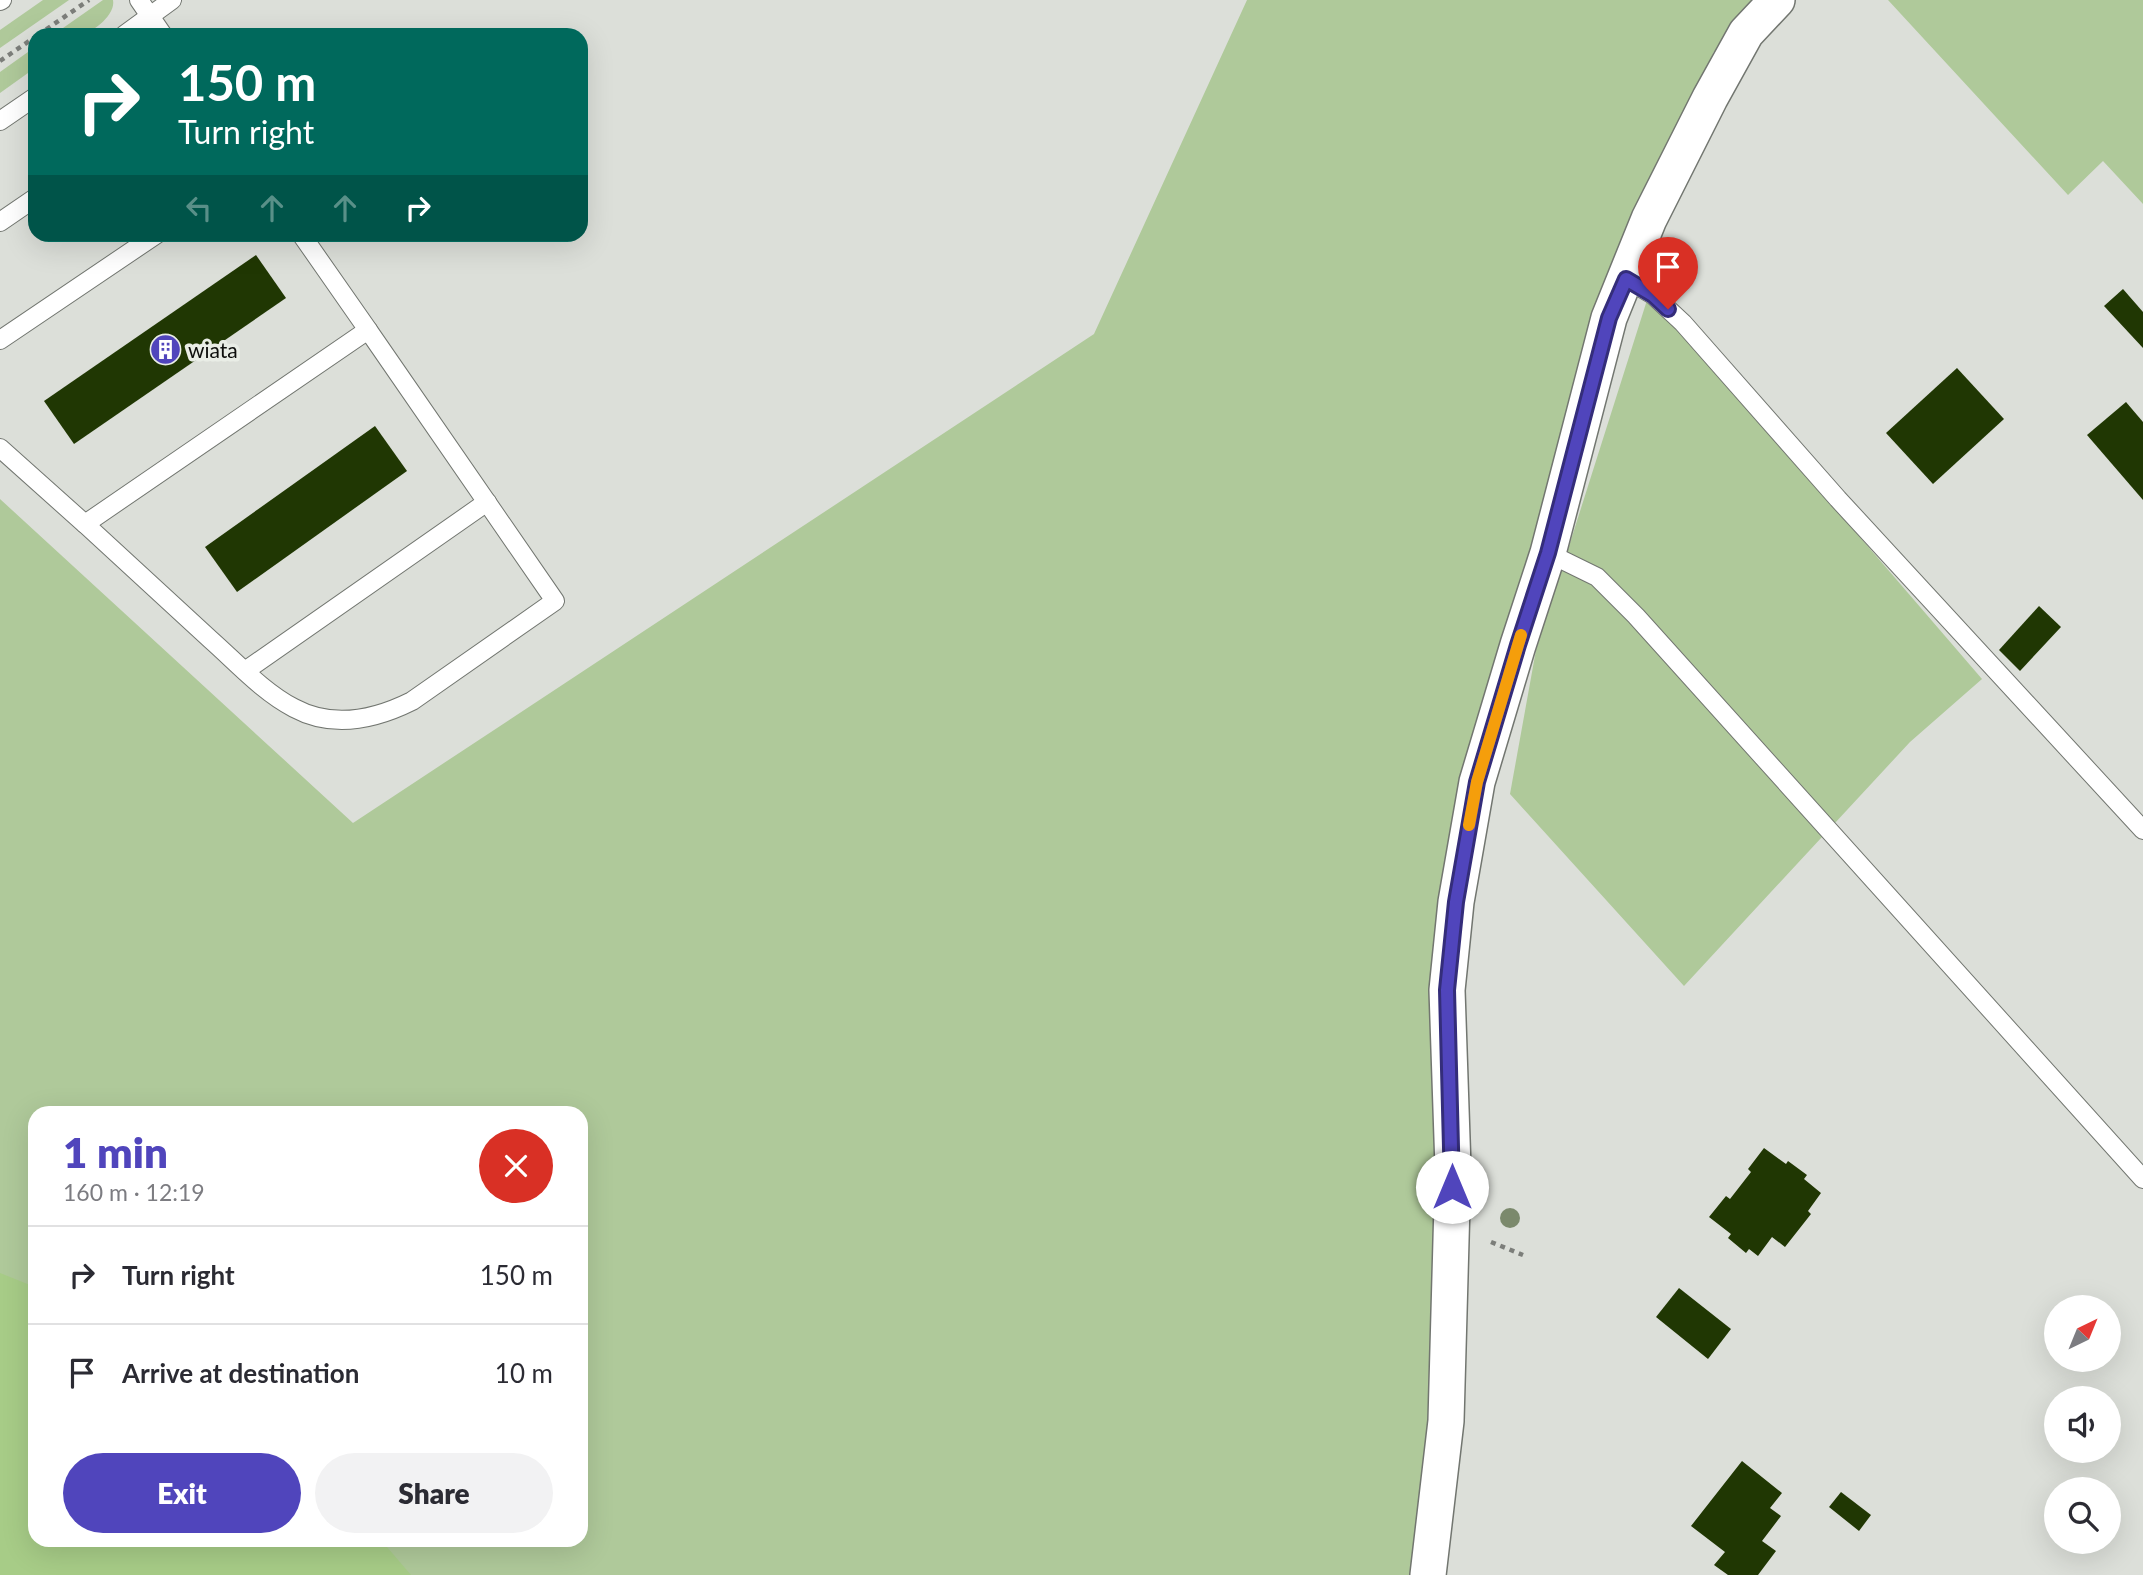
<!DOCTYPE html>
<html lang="en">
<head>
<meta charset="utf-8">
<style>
	body { margin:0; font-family:Lato,sans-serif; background:#f2f2f3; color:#2b2b33; height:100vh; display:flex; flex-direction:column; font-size:26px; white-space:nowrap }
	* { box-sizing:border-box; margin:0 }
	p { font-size:23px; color:#7c7c81 }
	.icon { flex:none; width:38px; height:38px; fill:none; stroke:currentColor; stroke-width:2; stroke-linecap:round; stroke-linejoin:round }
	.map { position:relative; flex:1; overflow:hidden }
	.details { position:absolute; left:28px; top:1106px; width:560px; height:441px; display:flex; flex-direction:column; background:#fff; border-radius:21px; box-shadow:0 7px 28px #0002 }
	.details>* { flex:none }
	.top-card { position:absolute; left:28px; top:28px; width:560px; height:214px; border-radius:21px; box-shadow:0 7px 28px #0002; background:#00695c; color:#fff; overflow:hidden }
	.needle { width:46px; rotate:43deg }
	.fabs { position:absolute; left:2044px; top:1295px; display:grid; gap:14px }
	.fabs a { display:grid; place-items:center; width:77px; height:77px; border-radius:50%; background:#fff; box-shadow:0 7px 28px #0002; font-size:35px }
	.pin { position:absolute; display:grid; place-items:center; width:60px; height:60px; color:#fff; margin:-72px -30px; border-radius:50% 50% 50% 0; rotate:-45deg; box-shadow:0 0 7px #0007 }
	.pin .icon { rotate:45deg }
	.me { position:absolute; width:77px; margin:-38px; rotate:0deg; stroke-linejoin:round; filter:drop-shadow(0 0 5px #0008) }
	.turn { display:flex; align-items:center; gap:24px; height:147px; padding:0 35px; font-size:32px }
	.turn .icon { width:91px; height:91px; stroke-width:2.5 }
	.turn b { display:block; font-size:49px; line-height:60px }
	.lanes { display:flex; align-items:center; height:66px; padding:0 35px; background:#0003; justify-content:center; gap:35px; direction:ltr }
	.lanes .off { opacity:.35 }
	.round { display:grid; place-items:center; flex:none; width:74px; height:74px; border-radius:37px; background:#f2f2f3 }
	.head { display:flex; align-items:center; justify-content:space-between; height:119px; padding:0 35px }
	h1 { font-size:42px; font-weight:800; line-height:52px; color:#5045bc }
	.button { display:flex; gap:14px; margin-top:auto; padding:14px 35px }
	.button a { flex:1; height:80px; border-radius:42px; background:#5045bc; color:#fff; font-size:28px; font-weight:800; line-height:80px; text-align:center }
	.button a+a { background:#f2f2f3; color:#2b2b33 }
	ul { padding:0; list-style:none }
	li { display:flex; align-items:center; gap:21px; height:98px; padding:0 35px; border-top:2px solid #e1e1e2 }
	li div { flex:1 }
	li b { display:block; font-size:26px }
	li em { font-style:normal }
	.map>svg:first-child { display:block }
	.green { fill:#afc99a; fill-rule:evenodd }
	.water { fill:#a7cc87 }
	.building { fill:#203703 }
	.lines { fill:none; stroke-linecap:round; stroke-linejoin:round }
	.lane-casing { stroke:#727670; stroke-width:20 }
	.street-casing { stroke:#727670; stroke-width:38 }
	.path { stroke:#7c7e7a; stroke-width:4.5; stroke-dasharray:5 5; stroke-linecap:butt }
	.lane { stroke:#fff; stroke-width:18 }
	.street { stroke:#fff; stroke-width:35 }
	.tree { fill:#7b896c }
	.route-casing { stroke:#342d7a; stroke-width:18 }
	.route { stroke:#5045bc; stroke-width:12 }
	.slow { stroke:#f59e0b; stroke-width:12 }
	.labels { text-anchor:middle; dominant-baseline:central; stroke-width:7; stroke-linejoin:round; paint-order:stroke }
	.poi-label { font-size:21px; fill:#0d0e0c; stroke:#e9ede6; text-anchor:start }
</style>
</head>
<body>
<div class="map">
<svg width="2143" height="1575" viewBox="0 0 2143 1575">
	<rect width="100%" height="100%" fill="#dcdfd9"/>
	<g class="green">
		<polygon points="43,0 69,0 0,48 0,30"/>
		<path d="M103 0H113C116 14 94 32 81 35 73 37 61 35 53 35Z"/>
		<path d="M1247 0H1759L1713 53 1710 98 1649 219 1477 782 1428 1575H0V499L353 823 1094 334ZM35 1113H581V1540H35Z"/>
		<polygon points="1888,0 2143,0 2143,204 2103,161 2068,195"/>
		<polygon points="35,47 35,68 0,93 0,72"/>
		<polygon points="1648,297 1834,507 1982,679 1910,742 1684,986 1510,794 1536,650"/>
	</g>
	<polygon class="water" points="0,1273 35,1287 35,1540 381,1540 411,1575 0,1575"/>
	<g class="building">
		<polygon points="256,255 286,298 74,444 44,401"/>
		<polygon points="2123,289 2143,312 2143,348 2104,306"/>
		<polygon points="1957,368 2004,419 1933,484 1886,433"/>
		<polygon points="2126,402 2143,422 2143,500 2087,435"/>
		<polygon points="375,426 407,471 237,592 205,547"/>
		<polygon points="2039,606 2061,627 2020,671 1999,650"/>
		<polygon points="1764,1148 1786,1164 1788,1161 1807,1175 1804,1179 1821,1193 1808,1211 1811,1214 1785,1247 1772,1237 1758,1256 1749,1249 1746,1253 1728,1238 1731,1234 1709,1217 1726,1196 1730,1199 1751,1172 1748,1169"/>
		<polygon points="1679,1288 1731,1329 1708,1359 1656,1317"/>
		<polygon points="1742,1461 1782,1493 1770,1508 1781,1516 1762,1541 1776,1551 1758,1575 1728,1575 1714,1565 1725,1552 1691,1526"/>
		<polygon points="1841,1492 1871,1515 1859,1531 1829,1507"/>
	</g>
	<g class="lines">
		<defs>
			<g id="lane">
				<polyline points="139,0 163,35"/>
				<polyline points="0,1 2,0"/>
				<polyline points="124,35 172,0"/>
				<polyline points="0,121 35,97"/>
				<polyline points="0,222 35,198"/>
				<polyline points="1626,279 1653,295 1683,323 1838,499 2143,830"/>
				<polyline points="0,340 157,234"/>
				<polyline points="0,448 85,524 368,330 301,234"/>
				<path d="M85 524C127 563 169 601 211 640 237 663 263 692 294 708 333 729 376 719 412 701L555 601 368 330"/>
				<polyline points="1548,553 1597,577 1636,616 2143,1179"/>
				<polyline points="245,671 487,502"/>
			</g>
			<polyline id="street" points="1428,1575 1446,1421 1453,1168 1447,990 1456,902 1477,782 1518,645 1548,553 1609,318 1649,219 1710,98 1746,33 1777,0"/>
		</defs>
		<use href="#lane" class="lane-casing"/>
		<use href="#street" class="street-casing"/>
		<g class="path">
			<polyline points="38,35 89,0"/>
			<polyline points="0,61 35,37"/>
			<polyline points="1491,1242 1523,1255"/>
		</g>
		<use href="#lane" class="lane"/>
		<use href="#street" class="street"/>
	</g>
	<circle class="tree" cx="1510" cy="1218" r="10"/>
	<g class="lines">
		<defs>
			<polyline id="route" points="1452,1187 1447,990 1456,902 1477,782 1518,645 1548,553 1609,318 1626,279 1653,295 1668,309"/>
		</defs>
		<use href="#route" class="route-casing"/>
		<use href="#route" class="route"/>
		<polyline class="slow" points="1469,825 1477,782 1521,635"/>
	</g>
	<defs>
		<symbol id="building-disc" viewBox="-11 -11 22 22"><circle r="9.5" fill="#5045bc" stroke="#e9ede6"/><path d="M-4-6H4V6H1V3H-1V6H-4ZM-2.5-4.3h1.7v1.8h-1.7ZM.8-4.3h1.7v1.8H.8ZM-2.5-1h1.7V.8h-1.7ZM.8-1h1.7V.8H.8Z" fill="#fff"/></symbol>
	</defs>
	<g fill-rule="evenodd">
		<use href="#building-disc" x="148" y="332" width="35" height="35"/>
	</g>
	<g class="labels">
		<g class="poi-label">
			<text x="188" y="349">wiata</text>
		</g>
	</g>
</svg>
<div class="fabs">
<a><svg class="needle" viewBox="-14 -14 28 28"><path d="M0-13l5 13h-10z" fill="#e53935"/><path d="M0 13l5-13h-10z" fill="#7c7c81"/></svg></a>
<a><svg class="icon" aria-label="sound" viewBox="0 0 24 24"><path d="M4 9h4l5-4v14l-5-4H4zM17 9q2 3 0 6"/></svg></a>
<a><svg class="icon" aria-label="search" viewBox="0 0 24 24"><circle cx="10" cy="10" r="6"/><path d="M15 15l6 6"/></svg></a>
</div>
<div class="pin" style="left:1668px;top:309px;background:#d93025"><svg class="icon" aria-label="arrive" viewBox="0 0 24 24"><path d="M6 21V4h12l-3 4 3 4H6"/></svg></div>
<svg class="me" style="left:1452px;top:1187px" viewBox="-20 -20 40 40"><circle r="19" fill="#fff"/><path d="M0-13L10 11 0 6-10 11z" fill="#5045bc"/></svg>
<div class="top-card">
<div class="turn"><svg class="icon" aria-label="right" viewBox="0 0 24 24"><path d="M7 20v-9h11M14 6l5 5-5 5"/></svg><div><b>150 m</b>Turn right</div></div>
<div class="lanes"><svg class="icon off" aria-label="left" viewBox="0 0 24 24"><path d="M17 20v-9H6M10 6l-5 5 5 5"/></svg><svg class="icon off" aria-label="ahead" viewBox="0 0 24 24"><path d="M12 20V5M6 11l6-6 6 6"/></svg><svg class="icon off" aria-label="ahead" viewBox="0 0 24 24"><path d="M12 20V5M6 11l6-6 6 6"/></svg><svg class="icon" aria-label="right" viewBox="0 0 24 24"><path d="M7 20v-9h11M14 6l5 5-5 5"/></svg></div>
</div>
<section class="details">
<div class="head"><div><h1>1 min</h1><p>160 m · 12:19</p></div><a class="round" style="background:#d93025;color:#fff"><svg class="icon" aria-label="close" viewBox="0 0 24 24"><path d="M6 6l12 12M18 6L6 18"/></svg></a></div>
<ul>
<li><svg class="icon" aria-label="right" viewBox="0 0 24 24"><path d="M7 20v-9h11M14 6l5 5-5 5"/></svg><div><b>Turn right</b></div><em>150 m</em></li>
<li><svg class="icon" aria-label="arrive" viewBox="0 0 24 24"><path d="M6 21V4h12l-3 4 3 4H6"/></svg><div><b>Arrive at destination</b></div><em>10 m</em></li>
</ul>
<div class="button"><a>Exit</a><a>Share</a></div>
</section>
</div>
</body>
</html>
